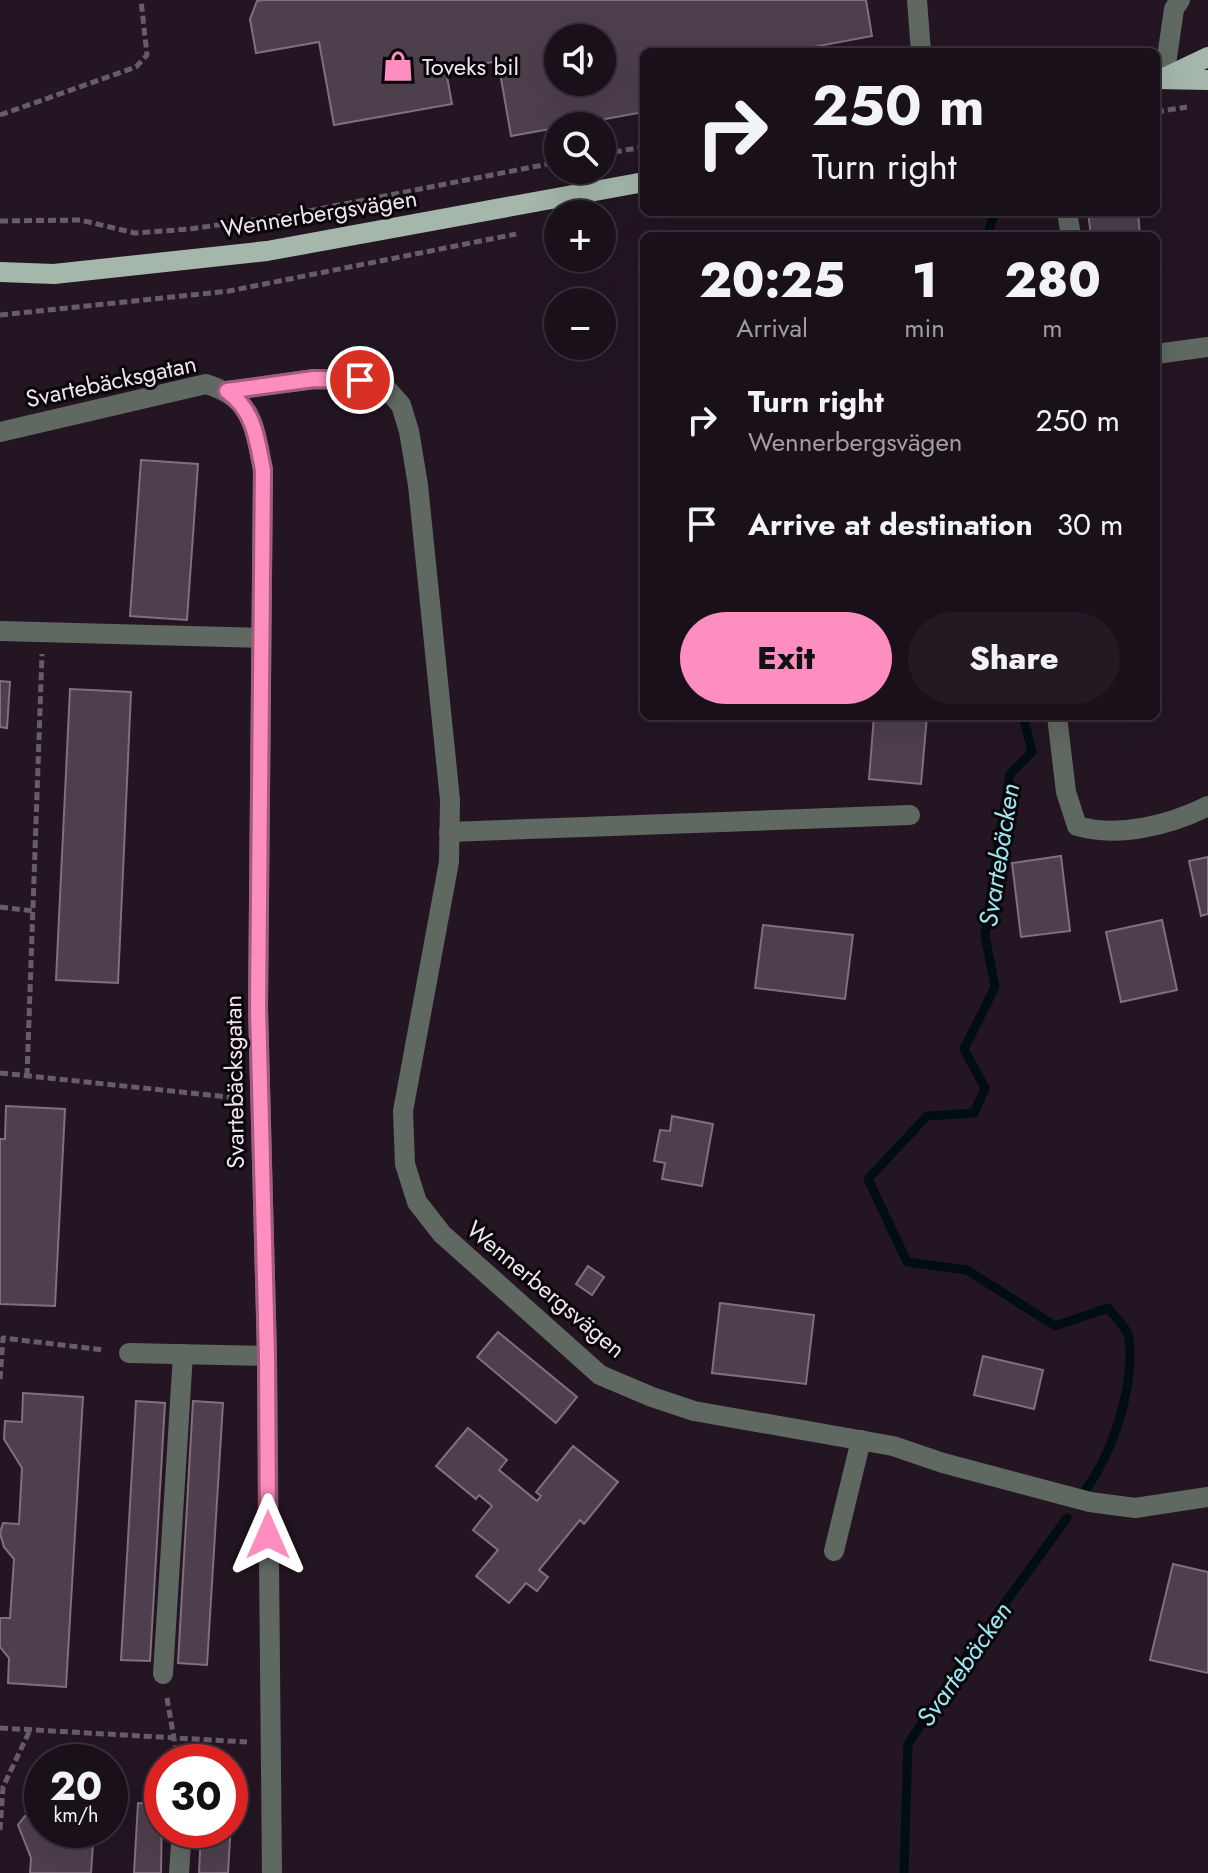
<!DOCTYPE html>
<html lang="en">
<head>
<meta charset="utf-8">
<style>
	body { margin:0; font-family:Jost,sans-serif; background:#231923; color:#f1f3f6; height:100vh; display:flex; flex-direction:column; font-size:30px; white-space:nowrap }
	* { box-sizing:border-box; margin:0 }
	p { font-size:26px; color:#9f9da2 }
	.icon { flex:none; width:44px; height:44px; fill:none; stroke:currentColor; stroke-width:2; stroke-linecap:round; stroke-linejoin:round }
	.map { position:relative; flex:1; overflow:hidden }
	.side { position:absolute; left:640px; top:232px; width:520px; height:488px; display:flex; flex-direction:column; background:#1a101a; border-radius:12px; box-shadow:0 8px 32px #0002,0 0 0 2px #383039 }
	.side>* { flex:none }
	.top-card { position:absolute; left:640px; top:48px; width:520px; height:168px; border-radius:12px; box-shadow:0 8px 32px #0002,0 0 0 2px #383039; background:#1a101a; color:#f1f3f6; overflow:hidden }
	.buttons { position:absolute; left:544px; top:24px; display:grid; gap:16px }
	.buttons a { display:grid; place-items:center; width:72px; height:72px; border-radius:50%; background:#1a101a; box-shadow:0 8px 32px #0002,0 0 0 2px #383039; font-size:40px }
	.speed { position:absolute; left:24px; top:1744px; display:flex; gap:16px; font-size:40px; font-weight:700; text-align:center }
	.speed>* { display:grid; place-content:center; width:104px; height:104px; border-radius:50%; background:#1a101a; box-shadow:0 8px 32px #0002,0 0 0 2px #383039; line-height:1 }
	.speed small { font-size:20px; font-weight:400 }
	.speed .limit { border:12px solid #d22; background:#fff; color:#111 }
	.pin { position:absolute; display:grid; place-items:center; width:68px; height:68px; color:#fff; margin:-34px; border:4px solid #fff; border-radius:50%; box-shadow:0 2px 8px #0007 }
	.me { position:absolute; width:88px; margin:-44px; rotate:0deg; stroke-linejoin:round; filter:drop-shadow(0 0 6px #0008) }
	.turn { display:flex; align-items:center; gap:28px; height:168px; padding:0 40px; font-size:36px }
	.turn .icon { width:104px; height:104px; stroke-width:2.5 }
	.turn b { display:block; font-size:56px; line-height:68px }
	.eta { display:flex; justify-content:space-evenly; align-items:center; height:136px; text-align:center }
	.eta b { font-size:48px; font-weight:800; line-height:56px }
	.button { display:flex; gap:16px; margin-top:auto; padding:16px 40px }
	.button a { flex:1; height:92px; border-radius:48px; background:#fd8ebf; color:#111; font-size:32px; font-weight:800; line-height:92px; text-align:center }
	.button a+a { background:#231923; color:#f1f3f6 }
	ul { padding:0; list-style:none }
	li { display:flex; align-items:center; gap:24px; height:104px; padding:0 40px }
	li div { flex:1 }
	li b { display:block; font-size:30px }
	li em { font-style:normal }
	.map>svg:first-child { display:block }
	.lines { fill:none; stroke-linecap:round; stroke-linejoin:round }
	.stream { stroke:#000e11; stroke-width:9 }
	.building { fill:#4e3f4d; stroke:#80707f; stroke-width:2; fill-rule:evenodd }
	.path { stroke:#685c67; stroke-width:5; stroke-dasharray:8 4; stroke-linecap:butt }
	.minor { stroke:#606862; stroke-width:20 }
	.major { stroke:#a5b7ab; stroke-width:20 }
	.route-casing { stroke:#a45c7c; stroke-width:20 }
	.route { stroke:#fd8ebf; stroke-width:14 }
	.labels { text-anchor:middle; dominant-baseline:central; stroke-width:6; stroke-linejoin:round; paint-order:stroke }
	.poi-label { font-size:24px; fill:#efe5ee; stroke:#090509; text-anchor:start }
	.street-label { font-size:24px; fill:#efe5ee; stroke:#090509 }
	.water-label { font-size:26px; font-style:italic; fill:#9be8f4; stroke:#090509 }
</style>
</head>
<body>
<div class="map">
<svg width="1208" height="1873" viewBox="0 0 1208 1873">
	<rect width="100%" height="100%" fill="#231622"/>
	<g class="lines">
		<g class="stream">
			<polyline points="987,236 995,212"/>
			<path d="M1023 716 1032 752 1010 774 998 846 985 935 995 987 964 1049 985 1088 974 1113 927 1116 868 1179 907 1262 967 1270 1055 1326 1108 1308C1114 1316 1128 1328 1129 1339 1135 1385 1113 1452 1086 1489"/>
			<polyline points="904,1873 908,1744 970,1651 1067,1518"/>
		</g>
	</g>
	<g class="building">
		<path d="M263 0H866L872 36 787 52H644V112L511 136 498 61 446 71 452 104 334 125 319 42 256 53 250 19 257 1ZM558 38H602V82H558Z"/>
		<polygon points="1088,212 1138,212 1140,236 1091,236"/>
		<polygon points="141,460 198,464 187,620 130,616"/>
		<polygon points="0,681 10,682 7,728 0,727"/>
		<polygon points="70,689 131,692 118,983 56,980"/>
		<polygon points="874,716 927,716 921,784 869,779"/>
		<polygon points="1061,856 1070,931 1021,937 1012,863"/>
		<polygon points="1208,857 1208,914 1201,916 1189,861"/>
		<polygon points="1162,920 1177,990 1121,1002 1106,932"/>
		<polygon points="763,925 853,935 845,999 755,988"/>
		<polygon points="6,1106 65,1109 55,1306 0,1304 0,1139 5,1139"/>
		<polygon points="672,1116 713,1124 702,1186 662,1179 665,1163 654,1161 660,1130 670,1131"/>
		<polygon points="588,1266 604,1277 592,1295 576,1284"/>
		<polygon points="720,1303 814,1315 806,1384 712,1373"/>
		<polygon points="498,1332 577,1397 556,1423 477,1357"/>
		<polygon points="983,1356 1043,1370 1034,1409 974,1395"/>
		<polygon points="23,1393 83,1397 66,1687 8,1683 9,1658 0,1647 0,1618 10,1618 14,1559 4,1547 0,1533 3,1523 19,1524 22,1468 4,1439 5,1421 22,1422"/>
		<polygon points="136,1401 165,1403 150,1661 121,1660"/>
		<polygon points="193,1401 223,1403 207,1665 178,1663"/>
		<polygon points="468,1428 507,1460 499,1470 537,1501 541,1496 536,1492 573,1446 618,1482 584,1524 580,1520 539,1570 548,1577 537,1591 526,1583 509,1603 476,1576 498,1550 473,1530 492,1506 479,1495 476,1499 436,1466"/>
		<polygon points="1173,1564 1208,1572 1208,1673 1150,1660"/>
		<polygon points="34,1784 42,1784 42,1830 94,1830 91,1873 30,1873 31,1858 18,1825 25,1816 32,1816"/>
		<polygon points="138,1803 162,1805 161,1873 134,1873"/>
		<polygon points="230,1805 232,1805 228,1873 199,1873 201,1830 230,1830"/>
	</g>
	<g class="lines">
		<g class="path">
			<polyline points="1156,112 1187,107"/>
			<polyline points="0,115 136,67 147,55 141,0"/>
			<polyline points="602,154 644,147"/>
			<polyline points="0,221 80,220 135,233 190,229 288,215 558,162"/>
			<polyline points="0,315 229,291 516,234"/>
			<polyline points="0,907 33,911"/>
			<polyline points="0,1073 238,1098"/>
			<polyline points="27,1076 42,654"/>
			<polyline points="0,1379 3,1338 104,1350"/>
			<polyline points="167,1698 178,1762"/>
			<polyline points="0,1728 247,1742"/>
			<polyline points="0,1830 3,1787 30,1730"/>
		</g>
		<g class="minor">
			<polyline points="917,0 921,52"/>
			<polyline points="1164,78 1174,9 1180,0"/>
			<polyline points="1067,212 1071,236"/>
			<polyline points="1156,354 1208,347"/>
			<polyline points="227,391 314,379 360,380 385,387 401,405 409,431 418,485 450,800 449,862 403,1111 405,1164 417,1202 442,1234 600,1375 652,1397 694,1411 893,1446 943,1463 1090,1502 1135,1508 1208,1497"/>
			<path d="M0 432 206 384C254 399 254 425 263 470L258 1008 267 1356 272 1873"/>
			<polyline points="0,631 261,638"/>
			<path d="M1057 716 1066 792 1077 826C1119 838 1170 825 1208 806"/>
			<polyline points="449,832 910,815"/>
			<polyline points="129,1353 267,1356"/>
			<polyline points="834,1551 861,1440"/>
			<polyline points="163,1674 183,1354"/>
			<polyline points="179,1873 182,1830"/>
		</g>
		<g class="major">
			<polyline points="1164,78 1208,57"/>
			<polyline points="1156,79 1208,80"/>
			<polyline points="0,272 54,274 267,251 644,182"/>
		</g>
	</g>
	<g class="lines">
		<defs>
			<path id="route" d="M268 1535 267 1356 258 1008 263 470C257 439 254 410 227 391L314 379 360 380"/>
		</defs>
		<use href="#route" class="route-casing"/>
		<use href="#route" class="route"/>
	</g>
	<defs>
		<symbol id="shop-bare" viewBox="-9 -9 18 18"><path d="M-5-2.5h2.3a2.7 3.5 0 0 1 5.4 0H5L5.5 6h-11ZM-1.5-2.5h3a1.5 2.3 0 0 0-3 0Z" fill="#fd8ebf" stroke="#090509" stroke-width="2.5" paint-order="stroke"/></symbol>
	</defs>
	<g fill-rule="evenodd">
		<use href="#shop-bare" x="376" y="44" width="44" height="44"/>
	</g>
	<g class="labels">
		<g class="poi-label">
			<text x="422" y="66">Toveks bil</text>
		</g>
		<g class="street-label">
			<text transform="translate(319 213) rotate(-9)">Wennerbergsvägen</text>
			<text transform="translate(111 381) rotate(-12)">Svartebäcksgatan</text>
			<text transform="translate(234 1082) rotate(-91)">Svartebäcksgatan</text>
			<text transform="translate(546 1289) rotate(40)">Wennerbergsvägen</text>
		</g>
		<g class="water-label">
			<text transform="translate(999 855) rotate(-81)">Svartebäcken</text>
			<text transform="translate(964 1664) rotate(-55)">Svartebäcken</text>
		</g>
	</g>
</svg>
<div class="buttons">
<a><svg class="icon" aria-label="sound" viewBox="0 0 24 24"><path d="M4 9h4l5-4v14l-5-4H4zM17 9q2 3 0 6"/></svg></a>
<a><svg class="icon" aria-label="search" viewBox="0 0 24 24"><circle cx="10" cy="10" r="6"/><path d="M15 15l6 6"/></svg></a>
<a>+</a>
<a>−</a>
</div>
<div class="speed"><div>20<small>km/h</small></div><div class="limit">30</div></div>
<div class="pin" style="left:360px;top:380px;background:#d93025"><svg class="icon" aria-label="arrive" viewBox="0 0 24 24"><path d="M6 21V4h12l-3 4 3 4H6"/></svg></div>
<svg class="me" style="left:268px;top:1535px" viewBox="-20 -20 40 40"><path d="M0-17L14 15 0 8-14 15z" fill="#fd8ebf" stroke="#fff" stroke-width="4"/></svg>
<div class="top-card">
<div class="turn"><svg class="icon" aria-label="right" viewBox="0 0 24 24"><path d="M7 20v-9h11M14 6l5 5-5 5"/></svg><div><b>250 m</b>Turn right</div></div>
</div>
<section class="side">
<div class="eta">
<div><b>20:25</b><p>Arrival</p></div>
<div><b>1</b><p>min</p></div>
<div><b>280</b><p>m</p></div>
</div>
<ul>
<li><svg class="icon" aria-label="right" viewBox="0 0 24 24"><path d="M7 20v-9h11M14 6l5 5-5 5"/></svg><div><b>Turn right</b><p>Wennerbergsvägen</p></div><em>250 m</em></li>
<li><svg class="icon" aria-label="arrive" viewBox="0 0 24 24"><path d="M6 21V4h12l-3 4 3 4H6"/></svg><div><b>Arrive at destination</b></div><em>30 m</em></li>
</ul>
<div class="button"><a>Exit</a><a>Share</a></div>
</section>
</div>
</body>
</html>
